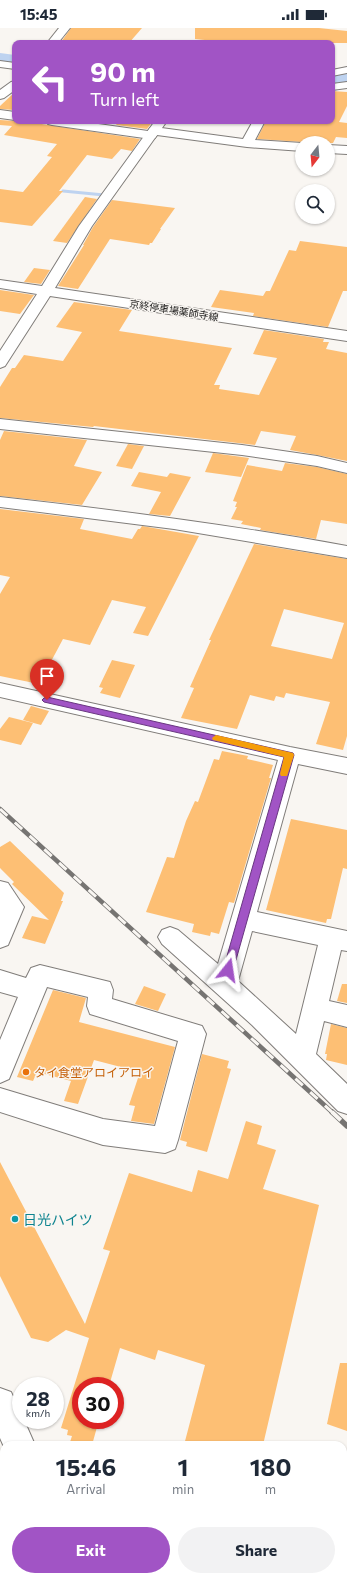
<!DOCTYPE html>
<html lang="en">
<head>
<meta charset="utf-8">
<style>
	body { margin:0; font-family:Commissioner,"Noto Sans JP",sans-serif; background:#f2f2f3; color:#1f2937; height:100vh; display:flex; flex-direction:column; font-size:15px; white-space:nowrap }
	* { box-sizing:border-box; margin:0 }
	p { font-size:13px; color:#747a83 }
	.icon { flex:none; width:22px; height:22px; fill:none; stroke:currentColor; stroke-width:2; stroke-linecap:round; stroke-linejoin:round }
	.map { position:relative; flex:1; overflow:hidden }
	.sheet { position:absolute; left:0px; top:1413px; width:347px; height:140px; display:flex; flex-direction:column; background:#fff; border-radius:12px 12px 0 0; box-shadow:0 1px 3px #0004 }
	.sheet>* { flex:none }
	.banner { position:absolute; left:12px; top:12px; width:323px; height:84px; border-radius:8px; box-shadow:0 1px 3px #0004; background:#a154c5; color:#fff; overflow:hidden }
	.needle { width:26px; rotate:196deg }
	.tools { position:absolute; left:295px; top:108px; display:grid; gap:8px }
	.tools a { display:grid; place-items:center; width:40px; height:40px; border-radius:50%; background:#fff; box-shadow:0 1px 3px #0004; font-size:20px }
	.speed { position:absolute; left:12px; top:1349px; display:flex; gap:8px; font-size:20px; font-weight:700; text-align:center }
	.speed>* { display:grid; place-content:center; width:52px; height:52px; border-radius:50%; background:#fff; box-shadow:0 1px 3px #0004; line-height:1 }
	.speed small { font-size:10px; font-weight:400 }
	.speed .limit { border:6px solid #d22; background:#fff; color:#111 }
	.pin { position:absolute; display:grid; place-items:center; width:34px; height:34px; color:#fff; margin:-41px -17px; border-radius:50% 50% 50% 0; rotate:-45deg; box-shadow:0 0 4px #0007 }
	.pin .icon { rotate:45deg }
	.me { position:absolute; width:44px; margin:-22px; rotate:15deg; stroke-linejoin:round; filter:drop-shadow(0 0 3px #0008) }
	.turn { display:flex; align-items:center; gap:14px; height:84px; padding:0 12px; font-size:18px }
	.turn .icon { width:52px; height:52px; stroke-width:2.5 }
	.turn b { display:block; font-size:28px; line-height:34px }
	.eta { display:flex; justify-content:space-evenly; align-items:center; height:68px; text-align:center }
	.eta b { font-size:24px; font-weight:700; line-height:28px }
	.cta { display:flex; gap:8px; margin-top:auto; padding:8px 12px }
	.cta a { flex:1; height:46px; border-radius:24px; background:#a154c5; color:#fff; font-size:16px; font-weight:700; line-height:46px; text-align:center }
	.cta a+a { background:#f2f2f3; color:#1f2937 }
	.status { display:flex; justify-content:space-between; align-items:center; height:28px; padding:0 20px; background:#fff; direction:ltr }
	.status svg { height:11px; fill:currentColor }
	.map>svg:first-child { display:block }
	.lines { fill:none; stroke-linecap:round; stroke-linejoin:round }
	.stream { stroke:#bed3f0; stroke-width:3 }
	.river { fill:#bed3f0; fill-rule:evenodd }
	.building { fill:#fdbf74; fill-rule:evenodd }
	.street-casing { stroke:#807d7a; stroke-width:2 }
	.secondary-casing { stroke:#807d7a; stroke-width:2 }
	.street { fill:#fff; fill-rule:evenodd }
	.secondary { fill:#fff; fill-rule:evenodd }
	.rail-far1-casing { stroke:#767472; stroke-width:4.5 }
	.rail-casing { stroke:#767472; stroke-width:5.5 }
	.rail-far1 { stroke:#f9f6f2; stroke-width:3; stroke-dasharray:10; stroke-linecap:butt }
	.rail { stroke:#f9f6f2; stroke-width:4; stroke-dasharray:12; stroke-linecap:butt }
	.route { fill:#a154c5; stroke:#693780 }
	.slow { fill:#f59e0b }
	.food-dot { fill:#e8710a; stroke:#f9f6f2; stroke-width:1.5 }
	.culture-dot { fill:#0f9aa8; stroke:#f9f6f2; stroke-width:1.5 }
	.labels { text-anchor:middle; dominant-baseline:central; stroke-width:3; stroke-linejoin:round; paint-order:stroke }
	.far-street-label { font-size:10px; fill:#1d1c1b; stroke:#f9f6f2 }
	.food-label { font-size:12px; fill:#c56008; stroke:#f9f6f2; text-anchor:start }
	.near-culture-label { font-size:14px; fill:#0d838f; stroke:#f9f6f2; text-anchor:start }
</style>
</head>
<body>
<div class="status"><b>15:45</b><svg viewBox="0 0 49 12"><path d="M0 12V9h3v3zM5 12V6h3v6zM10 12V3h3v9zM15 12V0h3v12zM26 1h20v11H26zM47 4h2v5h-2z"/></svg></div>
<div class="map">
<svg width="347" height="1553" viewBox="0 0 347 1553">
	<rect width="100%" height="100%" fill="#f9f6f2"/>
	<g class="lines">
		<polyline class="stream" points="63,163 104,167"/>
		<g class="river">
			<polygon points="0,25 15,27 15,37 0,35"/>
			<polygon points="347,45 347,55 332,57 332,47"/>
		</g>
	</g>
	<g class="building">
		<polygon points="71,0 142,0 129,15 61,14"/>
		<polygon points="195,0 319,0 347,3 347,15 234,15 195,11"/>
		<polygon points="332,63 347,64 347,78 339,94 347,95 347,110 336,109 333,115 304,115 302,114 257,111 266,93 332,93"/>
		<polygon points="15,64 15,82 0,81 0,78"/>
		<polygon points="0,92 15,93 15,95 16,93 22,93 140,111 132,123 121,121 112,131 87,127 59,163 63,163 32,198 0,194 0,161 23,164 52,129 47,128 57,116 4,107 12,98 0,97"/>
		<polygon points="119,93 153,93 147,101 116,97"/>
		<polygon points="85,169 97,171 67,215 53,213"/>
		<polygon points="112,172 175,180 160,201 161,201 152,215 150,215 149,217 110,211 78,261 58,258 84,217 83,217 93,199"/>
		<polygon points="300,213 347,219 347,263 343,263 328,299 253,288 254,285 211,279 220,262 263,268 266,263 270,263 289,222 296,223"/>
		<polygon points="34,240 50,242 41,256 24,254"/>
		<polygon points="0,262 34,267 20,286 0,283"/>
		<polygon points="74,274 132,282 119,303 232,320 214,357 220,357 219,361 259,367 277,330 253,326 264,302 324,311 323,314 329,314 326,321 347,325 347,433 317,427 290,422 296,408 261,403 255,417 94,398 93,399 0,390 0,359 12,340 15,340 24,327 63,333 82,304 56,299"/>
		<polygon points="4,403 87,412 74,438 102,444 82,477 0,468 0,412"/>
		<polygon points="128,416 144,418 132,441 116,438"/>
		<polygon points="213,425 249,430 241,449 205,444"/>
		<polygon points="285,435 317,439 347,446 347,496 321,492 316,511 260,502 261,500 241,496 243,493 231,491 237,479 235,479 237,474 233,473 247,437 282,443"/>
		<polygon points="139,444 167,449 170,445 191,449 170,488 149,486 161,464 131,458"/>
		<polygon points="0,481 84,491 80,501 132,511 138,501 140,501 142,498 199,508 148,608 133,605 146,579 112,572 90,617 63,611 39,656 0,648 0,566 10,549 0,547"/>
		<path d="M254 516 347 531V708L343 722 316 716 330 674 286 665 284 670 276 668 274 673 250 667 237 701 181 690 194 660 190 659 211 612H209ZM284 581 344 595 332 631 271 618Z"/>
		<polygon points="112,632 135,637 120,670 100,665 103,660 99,659"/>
		<polygon points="31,678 49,683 41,697 23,692"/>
		<polygon points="9,689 33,695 21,717 0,712 0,701"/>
		<polygon points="222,723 248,728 247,731 273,737 269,750 271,750 234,875 229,874 219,906 211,904 210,908 192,904 194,896 146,884 167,829 174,830 186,793 195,773 198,774 214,731 219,732"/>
		<polygon points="291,791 347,802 347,841 343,840 331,891 327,891 326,895 266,882"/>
		<polygon points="10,813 64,865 61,873 63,873 45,916 22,910 32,888 49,892 12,856 14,854 0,840 0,819"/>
		<polygon points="342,956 347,956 347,975 337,973"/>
		<polygon points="144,958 166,966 158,983 135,976"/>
		<polygon points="53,962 86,970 79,994 175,1019 154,1096 131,1093 135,1078 129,1077 140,1044 94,1032 78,1076 64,1073 71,1053 37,1044 33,1053 17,1049"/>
		<polygon points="331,996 347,1000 347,1037 326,1032 327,1026 325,1026"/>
		<polygon points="202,1026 229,1033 227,1040 231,1041 207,1124 186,1118 187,1114 180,1112"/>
		<polygon points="246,1093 262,1098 257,1116 276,1122 263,1161 319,1177 263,1417 184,1417 205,1337 158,1322 155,1332 120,1320 109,1358 81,1358 81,1392 99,1392 92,1417 69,1417 72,1408 67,1407 68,1402 61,1400 89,1310 66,1302 48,1314 31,1310 0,1248 0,1134 85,1296 110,1223 103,1221 129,1145 192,1164 198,1142 228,1151"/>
		<polygon points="340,1335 347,1335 347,1403 327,1396"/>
	</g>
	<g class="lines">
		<defs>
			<g id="street">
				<polygon points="59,0 70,0 58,15 47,15"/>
				<polygon points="0,33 15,35 15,41 0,39"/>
				<polygon points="15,53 15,62 4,70 0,71 0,62 11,54"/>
				<polygon points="347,54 347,60 332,62 332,56"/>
				<polygon points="0,82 15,84 15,92 0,90"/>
				<polygon points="46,93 77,93 148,103 150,100 154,99 243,111 253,93 265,93 255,112 302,115 302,123 247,119 157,107 155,110 151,111 52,97 48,96"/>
				<polygon points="328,117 347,118 347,126 328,125"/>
				<polygon points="0,391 242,417 317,428 347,435 347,445 317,438 242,427 0,401"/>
				<path d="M0 469C116 482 232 497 347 518V530L174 501 0 479Z"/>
				<path d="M0 655 290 719 347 730V746L298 736 257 884 347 903V923L341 922 329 973 347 977V999L324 993 316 1026 347 1056V1086L338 1083 252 997 162 916 158 909 162 902 170 899 178 902 218 936 278 732 0 669ZM252 903 318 917 296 1006 238 953Z"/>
				<polygon points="0,853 8,855 24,879 8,917 0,920"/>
				<polygon points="40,937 110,954 113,962 112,971 202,998 206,1006 178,1112 175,1121 165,1125 103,1117 0,1084 0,1060 103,1091 155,1098 178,1013 90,986 87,978 88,969 47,959 9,1051 0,1055 0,1012 18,969 0,964 0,942 26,950 31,940"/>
			</g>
			<g id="secondary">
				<polygon points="347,39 347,45 332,48 332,42"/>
				<polygon points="155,93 167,93 92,198 55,260 347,303 347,313 50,268 5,338 0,340 0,323 37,266 0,260 0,252 42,258 79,198"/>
				<polygon points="0,1360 11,1364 21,1386 21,1392 24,1392 35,1417 4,1417 4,1419 0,1410"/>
				<polygon points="62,1549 96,1549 98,1553 64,1553"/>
			</g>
		</defs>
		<use href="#street" class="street-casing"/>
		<use href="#secondary" class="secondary-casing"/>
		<use href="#street" class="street"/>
		<use href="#secondary" class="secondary"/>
		<defs>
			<polyline id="rail-far1" points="0,781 333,1085"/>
			<polyline id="rail" points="332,1084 347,1098"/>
		</defs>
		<use href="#rail-far1" class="rail-far1-casing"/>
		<use href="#rail" class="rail-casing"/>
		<use href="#rail-far1" class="rail-far1"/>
		<use href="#rail" class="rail"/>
	</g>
	<polygon class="route" points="47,669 293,725 294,727 232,946 228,947 225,946 223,942 284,729 44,674 42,672 44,670"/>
	<polygon class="slow" points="216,707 293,725 294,727 287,748 281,748 280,746 284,729 213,712 212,710"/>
	<circle class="food-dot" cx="26" cy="1044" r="4"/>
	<circle class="culture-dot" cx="15" cy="1191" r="4"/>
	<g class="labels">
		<g class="far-street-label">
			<text transform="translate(174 282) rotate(9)">京終停車場薬師寺線</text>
		</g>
		<g class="food-label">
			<text x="34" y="1044">タイ食堂アロイアロイ</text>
		</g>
		<g class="near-culture-label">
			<text x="23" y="1191">日光ハイツ</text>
		</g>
	</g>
</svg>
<div class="tools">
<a><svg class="needle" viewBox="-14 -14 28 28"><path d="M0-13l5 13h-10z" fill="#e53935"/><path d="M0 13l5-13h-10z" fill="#747a83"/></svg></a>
<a><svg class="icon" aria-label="search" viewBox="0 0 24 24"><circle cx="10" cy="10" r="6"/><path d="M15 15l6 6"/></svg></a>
</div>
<div class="speed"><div>28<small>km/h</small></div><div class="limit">30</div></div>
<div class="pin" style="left:47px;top:672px;background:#d93025"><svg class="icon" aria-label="arrive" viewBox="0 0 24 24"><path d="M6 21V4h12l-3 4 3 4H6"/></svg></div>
<svg class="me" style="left:228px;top:942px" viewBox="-20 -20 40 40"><path d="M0-17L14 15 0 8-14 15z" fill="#a154c5" stroke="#fff" stroke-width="4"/></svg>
<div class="banner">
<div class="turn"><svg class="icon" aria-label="left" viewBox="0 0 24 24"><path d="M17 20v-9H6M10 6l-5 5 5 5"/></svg><div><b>90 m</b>Turn left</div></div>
</div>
<section class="sheet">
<div class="eta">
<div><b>15:46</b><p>Arrival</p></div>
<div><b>1</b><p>min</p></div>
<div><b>180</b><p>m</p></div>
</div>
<div class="cta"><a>Exit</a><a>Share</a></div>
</section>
</div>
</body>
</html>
